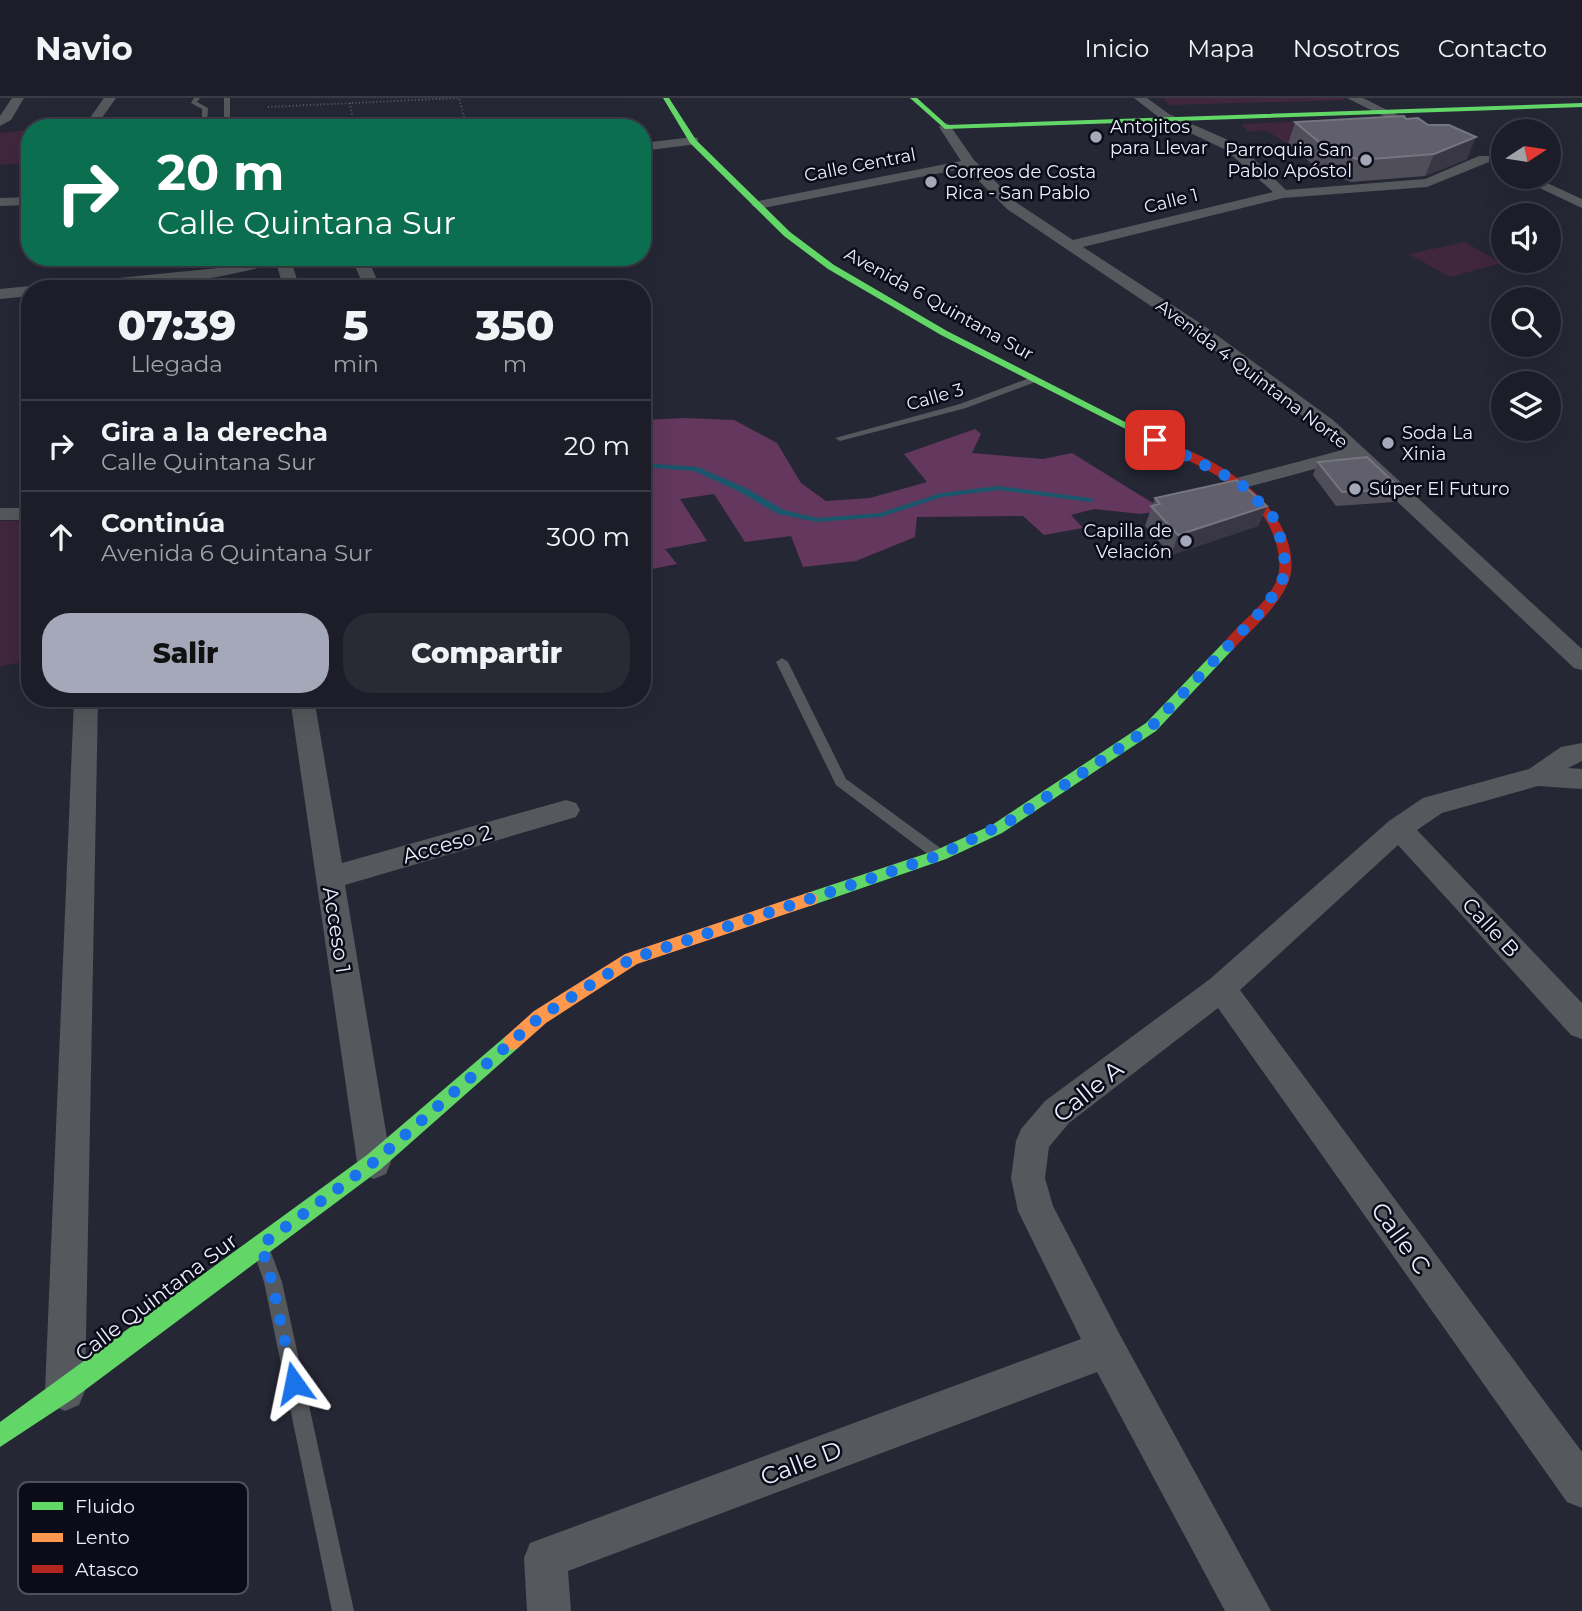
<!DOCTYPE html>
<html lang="es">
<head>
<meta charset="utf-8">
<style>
	body { margin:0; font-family:Montserrat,sans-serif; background:#292a34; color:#f1f3f6; height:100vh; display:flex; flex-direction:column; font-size:26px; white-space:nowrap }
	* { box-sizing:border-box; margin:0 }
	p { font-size:23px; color:#a0a2a8 }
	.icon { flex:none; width:38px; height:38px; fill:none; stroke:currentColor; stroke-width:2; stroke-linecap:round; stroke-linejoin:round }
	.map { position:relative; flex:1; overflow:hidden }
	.details { position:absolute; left:21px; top:182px; width:630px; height:427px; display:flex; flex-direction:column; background:#1c1d28; border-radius:28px; box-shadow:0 7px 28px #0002,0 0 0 2px #3a3b45 }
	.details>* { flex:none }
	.hud { position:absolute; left:21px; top:21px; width:630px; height:147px; border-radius:28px; box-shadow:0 7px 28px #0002,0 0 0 2px #3a3b45; background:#0b6e4f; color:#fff; overflow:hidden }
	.needle { width:46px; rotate:78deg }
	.fabs { position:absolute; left:1491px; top:21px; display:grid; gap:14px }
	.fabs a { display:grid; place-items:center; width:70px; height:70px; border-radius:50%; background:#1c1d28; box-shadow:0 7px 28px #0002,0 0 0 2px #3a3b45; font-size:35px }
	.pin { position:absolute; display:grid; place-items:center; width:60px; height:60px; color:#fff; margin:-30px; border-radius:14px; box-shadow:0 4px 10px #0006 }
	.me { position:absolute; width:77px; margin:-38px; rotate:348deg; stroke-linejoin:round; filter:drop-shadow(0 0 5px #0008) }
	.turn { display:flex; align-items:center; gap:24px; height:147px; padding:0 21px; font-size:32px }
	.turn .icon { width:91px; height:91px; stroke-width:2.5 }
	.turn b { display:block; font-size:49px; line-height:60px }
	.eta { display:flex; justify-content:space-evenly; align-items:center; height:119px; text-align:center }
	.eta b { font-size:42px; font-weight:800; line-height:49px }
	.cta { display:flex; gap:14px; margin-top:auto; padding:14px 21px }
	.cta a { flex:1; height:80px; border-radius:28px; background:#a5a8b8; color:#111; font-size:28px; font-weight:800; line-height:80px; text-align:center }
	.cta a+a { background:#292a34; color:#f1f3f6 }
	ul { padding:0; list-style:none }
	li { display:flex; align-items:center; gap:21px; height:91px; padding:0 21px; border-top:2px solid #3a3b45 }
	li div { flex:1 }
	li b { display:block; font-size:26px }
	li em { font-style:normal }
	header { display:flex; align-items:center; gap:42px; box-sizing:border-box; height:98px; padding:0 35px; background:#1c1d28; border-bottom:2px solid #3a3b45 }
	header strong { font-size:33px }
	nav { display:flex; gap:38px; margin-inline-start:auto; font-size:24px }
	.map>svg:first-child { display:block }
	.green { fill:#40273e }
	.forest { fill:#63375e }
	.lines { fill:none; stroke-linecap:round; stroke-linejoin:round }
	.stream { fill:#1a566c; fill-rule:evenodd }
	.path { stroke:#5b5d64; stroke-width:2; stroke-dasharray:1 2.5; stroke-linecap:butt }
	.lane { fill:#55585c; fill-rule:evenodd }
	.street { fill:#55585c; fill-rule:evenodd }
	.fast { fill:#63d668; fill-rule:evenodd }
	.slow { fill:#ff974d; fill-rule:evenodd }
	.jam { fill:#b3261e; fill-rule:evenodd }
	.wall { fill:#504e59 }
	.shaded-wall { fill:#383743 }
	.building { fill:#605f6b; stroke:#767582; stroke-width:2 }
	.route { stroke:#1a73e8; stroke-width:12; stroke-dasharray:0 21.6 }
	.poi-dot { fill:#a5a8b8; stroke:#0b0c18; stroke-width:2.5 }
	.labels { text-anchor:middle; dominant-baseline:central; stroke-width:5; stroke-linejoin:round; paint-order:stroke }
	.far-poi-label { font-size:18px; fill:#eaedfe; stroke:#0b0c18; text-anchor:start }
	.far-street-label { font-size:18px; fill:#eaedfe; stroke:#0b0c18 }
	.street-label { font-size:21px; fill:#eaedfe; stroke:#0b0c18 }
	.near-street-label { font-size:24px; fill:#eaedfe; stroke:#0b0c18 }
	.key { fill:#0b0c18; stroke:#4e505d; stroke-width:2 }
	.key-label { font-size:19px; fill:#eaedfe }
</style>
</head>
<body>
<header>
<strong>Navio</strong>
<nav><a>Inicio</a><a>Mapa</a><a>Nosotros</a><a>Contacto</a></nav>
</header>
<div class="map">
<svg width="1582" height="1513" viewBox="0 0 1582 1513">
	<rect width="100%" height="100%" fill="#262735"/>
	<g class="green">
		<polygon points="1163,0 1343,0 1346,2 1170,7"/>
		<polygon points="1386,20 1299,45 1288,46 1265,32 1248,34 1241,26"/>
		<polygon points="30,32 30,65 0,67 0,35"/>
		<polygon points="1465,144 1501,165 1450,179 1409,156"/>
		<polygon points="0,423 30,423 30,562 0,569"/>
	</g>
	<polygon class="forest" points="685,320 734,322 777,345 801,385 826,403 870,400 927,384 904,356 975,331 981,336 972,355 1043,361 1072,355 1164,412 1141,416 1094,411 1071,417 1083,430 1044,437 1023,418 917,419 915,439 856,463 803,469 791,438 745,444 714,396 680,401 707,443 665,451 677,466 652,471 642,469 642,322"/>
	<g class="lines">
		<polygon class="stream" points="642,365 698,369 746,390 784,412 817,420 880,415 941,395 998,388 1090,400 1094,402 1090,404 998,392 942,399 881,419 817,424 778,416 740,394 694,373 642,369"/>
		<g class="path">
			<polyline points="350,5 354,30"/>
			<polyline points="268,9 459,0 467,30"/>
		</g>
		<g class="lane">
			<polygon points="194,0 200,0 197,4 208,10 207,28 202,27 202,11 191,5"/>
			<rect x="224" y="0" width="6" height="30"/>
			<polygon points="1035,278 1039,281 1038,283 966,310 840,343 835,340 960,306"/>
			<polygon points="782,560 788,564 846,681 943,752 945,756 943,760 933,760 836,687 776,564"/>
			<polygon points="263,1146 269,1149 282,1184 354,1513 332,1513 264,1184 254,1155 257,1149"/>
		</g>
		<g class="street">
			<polygon points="12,0 24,0 11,22 0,28 0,18"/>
			<polygon points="104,0 116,0 99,24 187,21 193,25 187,29 89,30 87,24"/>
			<polygon points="1134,0 1147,0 1169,16 1226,41 1254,61 1286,92 1425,81 1479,58 1489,58 1489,64 1427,89 1283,100 1083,149 1203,227 1333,322 1582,551 1582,572 1574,570 1352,361 1240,391 1233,389 1230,385 1233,381 1342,352 1319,330 1191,235 1007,111 966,70 758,111 751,107 758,103 961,63 939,29 945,25 949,26 974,62 1017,105 1073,142 1273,94 1226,52 1161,21"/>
			<polygon points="1347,0 1363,0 1433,35 1431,38 1423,38"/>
			<polygon points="693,39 698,40 698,46 642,53 642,45"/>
			<polygon points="1516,79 1534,79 1582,101 1582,110"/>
			<polygon points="30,99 30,107 0,108 0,100"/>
			<path d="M264 159H290L300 191H284L276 165C203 187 126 191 50 191L58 186 229 169Z"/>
			<polygon points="351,159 367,159 381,191 365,191"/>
			<polygon points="30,188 36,191 30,191 30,198 0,201 0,191"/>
			<rect x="0" y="410" width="30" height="12"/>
			<polygon points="74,600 98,600 85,1293 79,1307 65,1313 51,1307 45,1293"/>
			<polygon points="290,600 314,600 342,765 566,702 576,705 580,712 576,719 345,787 391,1064 386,1076 374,1081 362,1076 357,1064"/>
			<polygon points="1582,645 1582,663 1568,670 1582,671 1582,691 1538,688 1442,715 1417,732 1582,905 1582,941 1571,937 1398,747 1240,892 1582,1354 1582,1410 1567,1404 1218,910 1069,1025 1049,1049 1045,1080 1053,1108 1120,1237 1271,1513 1225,1513 1097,1274 568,1473 571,1513 527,1513 524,1460 530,1445 1081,1241 1018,1113 1011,1080 1016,1043 1021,1031 1045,1003 1210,881 1389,723 1423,700 1529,671 1561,649"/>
		</g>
		<g class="fast">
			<polygon points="663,0 669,0 696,42 790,134 834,167 947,233 1172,348 1163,350 941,237 828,171 784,138 690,45"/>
			<polygon points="910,0 917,0 947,27 1582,5 1582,9 945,31"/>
			<polygon points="1229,543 1236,547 1234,550 1156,633 1002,735 946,761 810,808 804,806 802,801 804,796 934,753 992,727 1146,625 1224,544"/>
			<polygon points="512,936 518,938 521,944 518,950 381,1071 73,1301 0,1349 0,1324 367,1057 506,938"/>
		</g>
		<polygon class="slow" points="810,794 816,796 818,801 816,806 637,866 546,925 518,950 512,952 506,950 503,944 506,938 534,913 625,856"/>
		<path class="jam" d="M1167 345C1215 359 1275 397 1289 448 1292 460 1293 473 1288 485 1277 510 1253 530 1234 550L1229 551 1222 547C1238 525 1263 510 1275 486 1281 474 1280 462 1277 449 1264 394 1209 373 1163 350V346Z"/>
	</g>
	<g class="wall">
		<polygon points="1295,24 1467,61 1425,78 1351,84 1329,75 1323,75 1288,46"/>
		<polygon points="1318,364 1401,391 1394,404 1336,408 1313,377"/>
		<polygon points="1155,400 1267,408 1258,428 1171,457 1145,428"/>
	</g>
	<g class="shaded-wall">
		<polygon points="1476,39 1467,61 1425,78 1434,56"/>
		<polygon points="1267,408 1258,428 1171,457 1178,437"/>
	</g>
	<g class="building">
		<polygon points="1404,18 1406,21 1418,20 1428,27 1449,27 1476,39 1434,56 1359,62 1337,53 1331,54 1295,24"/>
		<polygon points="1367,359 1401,391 1342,394 1318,364"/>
		<polygon points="1237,382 1267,408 1178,437 1151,408 1160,406 1155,400"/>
	</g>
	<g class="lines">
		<polyline class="route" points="294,1285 272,1184 261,1147 374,1064 540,919 631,861 940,757 1015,720 1151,629 1267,507 1285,477 1284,450 1272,417 1240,385 1155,342"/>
	</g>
	<g class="poi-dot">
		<circle cx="1096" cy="39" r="7"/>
		<circle cx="1366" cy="62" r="7"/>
		<circle cx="931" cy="84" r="7"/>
		<circle cx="1388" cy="345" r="7"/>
		<circle cx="1355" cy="391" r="7"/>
		<circle cx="1186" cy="443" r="7"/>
	</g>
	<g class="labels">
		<g class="far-poi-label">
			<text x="1110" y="29">Antojitos<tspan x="1110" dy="21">para Llevar</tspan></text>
			<text x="1352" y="52" text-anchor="end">Parroquia San<tspan x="1352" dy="21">Pablo Apóstol</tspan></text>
			<text x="945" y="74">Correos de Costa<tspan x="945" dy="21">Rica - San Pablo</tspan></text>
			<text x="1402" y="335">Soda La<tspan x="1402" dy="21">Xinia</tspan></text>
			<text x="1369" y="391">Súper El Futuro</text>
			<text x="1172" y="433" text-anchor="end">Capilla de<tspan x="1172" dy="21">Velación</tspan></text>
		</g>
		<g class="far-street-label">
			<text transform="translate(860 67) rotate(-11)">Calle Central</text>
			<text transform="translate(1171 103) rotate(-14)">Calle 1</text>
			<text transform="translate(939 206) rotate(29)">Avenida 6 Quintana Sur</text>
			<text transform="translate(1252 276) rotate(37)">Avenida 4 Quintana Norte</text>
			<text transform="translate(935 299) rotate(-16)">Calle 3</text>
		</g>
		<g class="street-label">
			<text transform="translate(447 746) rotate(-16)">Acceso 2</text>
			<text transform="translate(1491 829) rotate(47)">Calle B</text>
			<text transform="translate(337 832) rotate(81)">Acceso 1</text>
			<text transform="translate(156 1199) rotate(-37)">Calle Quintana Sur</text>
		</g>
		<g class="near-street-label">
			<text transform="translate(1088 993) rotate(-39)">Calle A</text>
			<text transform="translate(1401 1140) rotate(54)">Calle C</text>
			<text transform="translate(801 1365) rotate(-21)">Calle D</text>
		</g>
	</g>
	<rect x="18" y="1384" width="230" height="112" rx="10" class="key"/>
	<rect x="32" y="1404" width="31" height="8" fill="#63d668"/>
	<rect x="32" y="1435" width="31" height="9" fill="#ff974d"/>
	<rect x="32" y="1467" width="31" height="8" fill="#b3261e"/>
	<g class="key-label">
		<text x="75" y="1415">Fluido</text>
		<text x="75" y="1446">Lento</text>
		<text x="75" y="1478">Atasco</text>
	</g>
</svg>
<div class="fabs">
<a><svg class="needle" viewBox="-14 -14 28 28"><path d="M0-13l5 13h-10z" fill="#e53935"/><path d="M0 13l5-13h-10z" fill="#a0a2a8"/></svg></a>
<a><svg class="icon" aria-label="sound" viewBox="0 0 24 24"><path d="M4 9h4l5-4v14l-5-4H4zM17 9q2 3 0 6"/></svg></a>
<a><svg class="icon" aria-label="search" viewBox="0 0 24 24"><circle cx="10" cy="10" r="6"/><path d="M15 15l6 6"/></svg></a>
<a><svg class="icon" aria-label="layers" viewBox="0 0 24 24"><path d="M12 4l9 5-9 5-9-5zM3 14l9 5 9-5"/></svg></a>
</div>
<div class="pin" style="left:1155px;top:342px;background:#d93025"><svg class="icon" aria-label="arrive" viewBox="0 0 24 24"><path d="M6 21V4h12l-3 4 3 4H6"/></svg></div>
<svg class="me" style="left:294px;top:1285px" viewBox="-20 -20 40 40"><path d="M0-17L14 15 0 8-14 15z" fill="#1a73e8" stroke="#fff" stroke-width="4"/></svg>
<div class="hud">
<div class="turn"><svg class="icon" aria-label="right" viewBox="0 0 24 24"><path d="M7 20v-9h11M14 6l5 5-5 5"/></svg><div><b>20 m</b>Calle Quintana Sur</div></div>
</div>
<section class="details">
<div class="eta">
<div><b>07:39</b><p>Llegada</p></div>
<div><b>5</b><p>min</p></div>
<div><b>350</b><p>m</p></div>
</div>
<ul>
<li><svg class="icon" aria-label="right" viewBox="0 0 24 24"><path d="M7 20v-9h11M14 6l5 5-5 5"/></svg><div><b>Gira a la derecha</b><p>Calle Quintana Sur</p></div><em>20 m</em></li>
<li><svg class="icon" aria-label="ahead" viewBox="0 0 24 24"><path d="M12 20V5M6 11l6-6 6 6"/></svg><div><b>Continúa</b><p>Avenida 6 Quintana Sur</p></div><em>300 m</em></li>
</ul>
<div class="cta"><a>Salir</a><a>Compartir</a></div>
</section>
</div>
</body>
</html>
